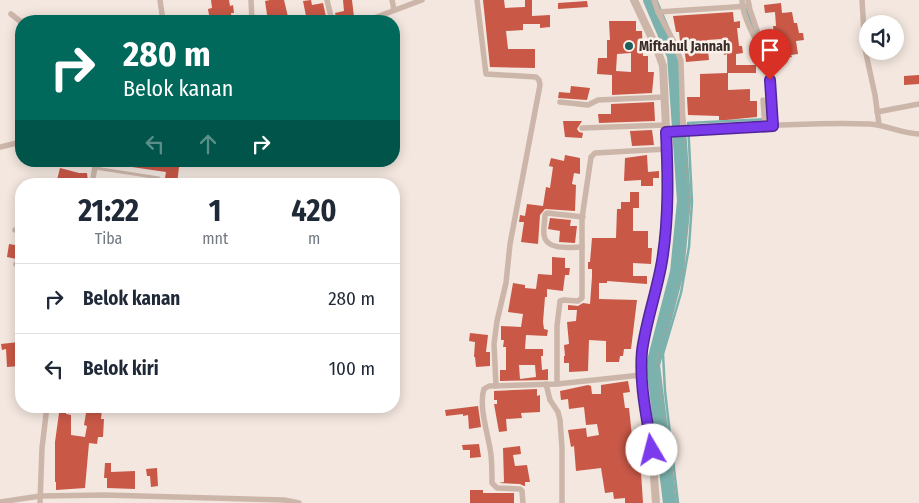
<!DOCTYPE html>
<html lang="id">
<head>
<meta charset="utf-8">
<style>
	body { margin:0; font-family:"Fira Sans Condensed",sans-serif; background:#f6f6f7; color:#1f2937; height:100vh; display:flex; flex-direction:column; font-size:19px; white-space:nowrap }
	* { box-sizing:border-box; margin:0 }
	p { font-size:16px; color:#747a83 }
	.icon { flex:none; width:28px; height:28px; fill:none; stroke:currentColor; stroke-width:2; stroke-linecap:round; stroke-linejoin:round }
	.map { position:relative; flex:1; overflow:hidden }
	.drawer { position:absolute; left:15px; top:178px; width:385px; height:235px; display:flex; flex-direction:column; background:#fff; border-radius:20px; box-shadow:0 2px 12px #0003 }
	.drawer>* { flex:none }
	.guide { position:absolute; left:15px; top:15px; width:385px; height:152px; border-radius:20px; box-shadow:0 2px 12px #0003; background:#00695c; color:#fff; overflow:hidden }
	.controls { position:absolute; left:859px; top:15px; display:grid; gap:10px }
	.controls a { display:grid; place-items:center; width:45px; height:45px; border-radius:50%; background:#fff; box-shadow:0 2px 12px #0003; font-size:25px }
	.pin { position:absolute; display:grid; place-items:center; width:42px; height:42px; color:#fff; margin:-51px -21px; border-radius:50% 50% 50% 0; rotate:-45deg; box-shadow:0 0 5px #0007 }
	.pin .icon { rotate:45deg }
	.me { position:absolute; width:55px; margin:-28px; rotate:352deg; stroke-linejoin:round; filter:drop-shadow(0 0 4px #0008) }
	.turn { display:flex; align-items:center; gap:18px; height:105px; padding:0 25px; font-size:22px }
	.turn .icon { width:65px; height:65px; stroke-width:2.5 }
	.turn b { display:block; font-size:35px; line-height:42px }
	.lanes { display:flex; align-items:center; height:48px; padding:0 25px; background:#0003; justify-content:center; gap:25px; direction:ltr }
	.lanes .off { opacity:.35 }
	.eta { display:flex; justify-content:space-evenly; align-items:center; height:85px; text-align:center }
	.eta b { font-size:30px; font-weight:700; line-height:35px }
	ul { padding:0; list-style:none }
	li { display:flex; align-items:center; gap:15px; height:70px; padding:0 25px; border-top:1px solid #e0e1e3 }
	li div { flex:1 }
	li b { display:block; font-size:19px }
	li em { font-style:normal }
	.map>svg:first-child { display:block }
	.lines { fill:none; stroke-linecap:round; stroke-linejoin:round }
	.stream { stroke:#7cb2ae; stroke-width:2.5 }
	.river { stroke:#7cb2ae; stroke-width:14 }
	.building { fill:#c95847; fill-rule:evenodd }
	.path { stroke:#b89f94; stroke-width:1; stroke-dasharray:2.5 2.5; stroke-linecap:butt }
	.service { stroke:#ccb6aa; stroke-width:3 }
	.minor { stroke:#ccb6aa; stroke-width:5.5 }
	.tertiary { stroke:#ccb6aa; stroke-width:8 }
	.route-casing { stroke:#51269a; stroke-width:12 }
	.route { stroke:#7c3aed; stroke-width:9 }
	.poi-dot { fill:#1d5d5a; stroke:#fbf2eb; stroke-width:2 }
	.labels { text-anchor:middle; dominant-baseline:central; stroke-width:5; stroke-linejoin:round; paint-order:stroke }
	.poi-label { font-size:14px; font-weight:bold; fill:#392d2a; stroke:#fbf2eb; text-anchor:start }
</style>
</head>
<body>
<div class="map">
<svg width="919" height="503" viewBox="0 0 919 503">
	<rect width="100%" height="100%" fill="#f3e7df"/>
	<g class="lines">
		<g class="stream">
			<polyline points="746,9 755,32"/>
			<polyline points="678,503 665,391 663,354 681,293 689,247 692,202 688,123 770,119 770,117"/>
		</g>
		<polyline class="river" points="650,0 674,56 684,201 677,272 653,365 670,503"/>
	</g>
	<g class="building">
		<polygon points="211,0 229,0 230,6 233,5 234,13 231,13 232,21 210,21 208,9 212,8"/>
		<polygon points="270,0 284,0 289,21 268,21 265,1"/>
		<polygon points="311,0 312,5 323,3 327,21 307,21 303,1"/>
		<polygon points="343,0 352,0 354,17 337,20 335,13 344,11"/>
		<polygon points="483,0 504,0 505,8 525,7 525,0 532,0 532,16 550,15 550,27 540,28 540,24 523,24 523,30 506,31 508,49 535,49 535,68 490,67"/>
		<polygon points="587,1 588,7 558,9 558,3"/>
		<polygon points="781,3 782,13 792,12 794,23 797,23 799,33 803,33 804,40 796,41 798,54 791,55 792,57 785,58 784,50 774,51 772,37 774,36 773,26 776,26 775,12 765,13 764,5"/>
		<polygon points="733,12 734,22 740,21 740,28 737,28 739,46 742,46 743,53 736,54 736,65 756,65 756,73 728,73 728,90 750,89 750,101 757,101 757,117 726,120 719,120 719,116 688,115 687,97 700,97 700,74 727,73 727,54 724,55 721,39 707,40 709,60 686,62 684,47 683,47 682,41 680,41 679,32 676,32 673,16"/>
		<path d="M609 21H636V31H642L643 56H648V72H654L652 93 612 95V75L597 74 598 58H607V40H610ZM631 53V72L616 71 617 54Z"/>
		<polygon points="919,75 919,84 904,85 904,76"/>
		<polygon points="571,86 590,88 587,100 558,98 559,92 570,93"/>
		<polygon points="654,102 655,121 599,123 598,114 611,114 611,104"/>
		<polygon points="563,121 582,121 577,129 579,132 583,133 582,138 565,137"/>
		<polygon points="652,130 654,145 632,146 630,131"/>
		<polygon points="565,155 580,158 580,174 574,173 572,184 576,185 575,211 545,209 540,215 538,244 521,242 524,222 519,222 520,215 525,216 527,204 543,206 546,187 550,188 553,167 549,166 551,158 564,161"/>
		<polygon points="647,155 648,172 659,171 659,178 653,178 653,186 641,186 641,180 624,181 625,158"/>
		<polygon points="133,161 164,161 163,165 179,167 177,184 164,184 166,172 132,167"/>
		<polygon points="60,168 79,173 87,173 88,182 56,184"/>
		<polygon points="630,192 639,192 639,208 633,208 633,231 648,231 648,248 652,248 651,264 633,263 633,276 647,276 647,284 607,281 607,283 599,283 599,299 637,300 631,349 624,349 623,356 620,356 619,362 606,362 606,341 589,340 588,371 569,372 569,363 564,363 564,356 565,356 564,345 569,344 567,322 576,321 577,310 568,310 568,305 578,306 583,303 590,304 592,277 592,269 588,269 588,262 590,262 592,238 616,238 617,209 621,209 621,202 630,202"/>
		<polygon points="550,218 571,220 570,226 577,226 575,243 559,242 560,231 548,229"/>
		<polygon points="9,244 21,246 21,260 7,257"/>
		<path d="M552 257 565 258V268H570L569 275H565L563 291 547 289V297H545L543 322 544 329 548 330 547 336 526 335 525 349H543V356H541L542 370 548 369V380L500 381V370H506V347H503L504 340H501V326L521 327 523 314 508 312 513 283 525 285V288L536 289 538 274 552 275ZM519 365H535L536 377 520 379Z"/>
		<polygon points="470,333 488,335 486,352 490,352 490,366 476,367 475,357 474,357 475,342 469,341"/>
		<polygon points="19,342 19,350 21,350 21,356 19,356 20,366 7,367 6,349 2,350 1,344"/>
		<polygon points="628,381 630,392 623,393 625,408 629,408 632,436 629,436 632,457 639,456 640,466 643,466 644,472 641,472 643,503 625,503 625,498 614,499 613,492 605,493 601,468 576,471 574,446 571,447 568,430 586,428 587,437 599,435 597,424 586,425 584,407 569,409 568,399 561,400 560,391 588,385 591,386 592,394 601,394 601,385"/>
		<polygon points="537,389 537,396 540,395 540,412 521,413 522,418 506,419 507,431 499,432 494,404 497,404 497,400 494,400 494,391"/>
		<polygon points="60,406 67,406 66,414 71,415 71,435 85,437 87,426 84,425 87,407 102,409 101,419 104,419 103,437 98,437 97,444 89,443 85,488 56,490 56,482 55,482 55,442"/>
		<polygon points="478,406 481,427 469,429 468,415 463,416 463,414 446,416 445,410"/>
		<polygon points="479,444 481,457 470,458 470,450 463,450 462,445"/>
		<polygon points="520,446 521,454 513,455 515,466 527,465 530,482 525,482 525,486 524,486 520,484 499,483 504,482 503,448"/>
		<polygon points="105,463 111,463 111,472 135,471 135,489 107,488 107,478 104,478"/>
		<polygon points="157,468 158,486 151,487 150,476 147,476 146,469"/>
		<polygon points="470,490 483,490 483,493 514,493 514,503 470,503"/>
	</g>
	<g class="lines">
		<polyline class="path" points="676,503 669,444 661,399 658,353 667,328 684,266 689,204 684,137"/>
		<polyline class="service" points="95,168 159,178"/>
		<g class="minor">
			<polyline points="160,0 163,21"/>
			<polyline points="251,0 252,21"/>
			<polyline points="327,0 332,21"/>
			<polyline points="392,0 394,10"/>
			<polyline points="477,0 486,74 536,77 539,80 540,85 510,244 506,283 497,321 494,344 496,386"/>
			<polyline points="654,0 658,12 674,42 681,61 683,131"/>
			<path d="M742 0C743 20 756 38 763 56L768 55"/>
			<polyline points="748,0 750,10 758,33 768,55 773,127"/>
			<polyline points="862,0 865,49 875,95 879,124"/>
			<polyline points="658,12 749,6"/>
			<polyline points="11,14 21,22"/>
			<polyline points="366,21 422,0"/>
			<polyline points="763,100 765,127"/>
			<polyline points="560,102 588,105 598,100 665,97"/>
			<polyline points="877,112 919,104"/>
			<polyline points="582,128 666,125"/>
			<path d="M666 131C734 128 802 122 870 124 887 125 902 134 919 134"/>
			<polyline points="0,147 21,142"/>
			<polyline points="92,184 96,161"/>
			<polyline points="15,230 21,231"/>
			<path d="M582 247C571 247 546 251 544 235 543 229 545 221 545 215L547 213 583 217"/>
			<polyline points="16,264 21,265"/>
			<polyline points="546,384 550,400 558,412 560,420 562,448 562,503"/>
			<polyline points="557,384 557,326 560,301 564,300 578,301 582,298 582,218 591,157 595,153 667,149"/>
			<polyline points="0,502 40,496 105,495 284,500 299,503"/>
			<polyline points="40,503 42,448 47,406"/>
			<path d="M523 503 522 491 520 489 497 488 492 483C492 474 492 465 491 455 489 437 478 406 484 389L489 386 557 384 641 375"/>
		</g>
		<polyline class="tertiary" points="634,0 657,49 663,66 668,169 668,214 661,264 642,351 641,375 652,450 656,503"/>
	</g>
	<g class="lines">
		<defs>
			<path id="route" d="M652 450C647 418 639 384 642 351 646 321 657 291 662 261 669 218 668 175 666 132L773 126 770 80"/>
		</defs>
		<use href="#route" class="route-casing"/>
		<use href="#route" class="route"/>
	</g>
	<circle class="poi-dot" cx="629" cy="46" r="5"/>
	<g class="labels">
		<g class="poi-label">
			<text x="639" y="46">Miftahul Jannah</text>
		</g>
	</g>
</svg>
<div class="controls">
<a><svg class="icon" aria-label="sound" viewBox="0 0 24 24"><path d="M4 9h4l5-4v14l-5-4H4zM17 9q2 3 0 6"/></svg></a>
</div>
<div class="pin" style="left:770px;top:80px;background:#d93025"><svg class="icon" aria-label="arrive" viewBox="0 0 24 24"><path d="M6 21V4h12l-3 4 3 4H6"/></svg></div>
<svg class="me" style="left:652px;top:450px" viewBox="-20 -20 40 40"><circle r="19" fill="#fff"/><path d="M0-13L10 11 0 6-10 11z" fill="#7c3aed"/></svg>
<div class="guide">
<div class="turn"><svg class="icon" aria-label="right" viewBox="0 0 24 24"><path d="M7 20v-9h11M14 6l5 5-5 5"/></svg><div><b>280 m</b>Belok kanan</div></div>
<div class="lanes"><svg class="icon off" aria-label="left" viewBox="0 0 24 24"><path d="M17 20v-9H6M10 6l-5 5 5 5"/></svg><svg class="icon off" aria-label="ahead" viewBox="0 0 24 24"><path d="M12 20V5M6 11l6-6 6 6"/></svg><svg class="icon" aria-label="right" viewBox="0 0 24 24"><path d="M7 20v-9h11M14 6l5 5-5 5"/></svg></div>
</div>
<section class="drawer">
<div class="eta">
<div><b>21:22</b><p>Tiba</p></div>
<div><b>1</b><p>mnt</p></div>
<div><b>420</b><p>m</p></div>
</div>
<ul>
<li><svg class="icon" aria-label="right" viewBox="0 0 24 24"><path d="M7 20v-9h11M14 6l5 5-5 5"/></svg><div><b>Belok kanan</b></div><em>280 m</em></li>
<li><svg class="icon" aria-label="left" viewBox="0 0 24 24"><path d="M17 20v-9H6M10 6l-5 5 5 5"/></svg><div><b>Belok kiri</b></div><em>100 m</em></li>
</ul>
</section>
</div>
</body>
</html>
